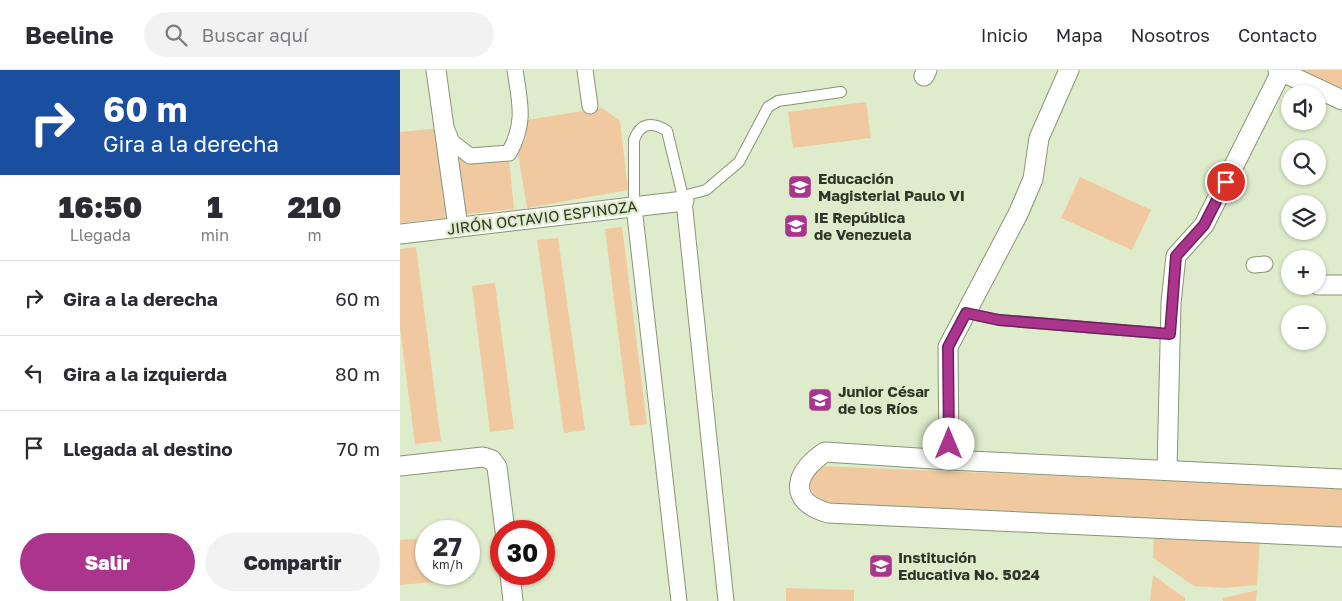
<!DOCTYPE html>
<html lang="es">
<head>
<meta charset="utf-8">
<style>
	body { margin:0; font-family:"Golos Text",sans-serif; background:#f2f2f3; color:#2b2b33; height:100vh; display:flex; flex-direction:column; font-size:19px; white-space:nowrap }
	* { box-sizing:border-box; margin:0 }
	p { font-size:16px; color:#7c7c81 }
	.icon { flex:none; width:28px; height:28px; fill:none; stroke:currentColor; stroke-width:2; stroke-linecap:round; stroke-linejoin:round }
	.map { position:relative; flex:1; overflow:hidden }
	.drawer { display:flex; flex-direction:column; background:#fff; width:400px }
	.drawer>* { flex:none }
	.guide { background:#1a4fa0; color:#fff; overflow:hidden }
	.fabs { position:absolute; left:881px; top:15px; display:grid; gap:10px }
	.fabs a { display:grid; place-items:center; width:45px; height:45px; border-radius:50%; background:#fff; box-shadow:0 1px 4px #0004; font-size:25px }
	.speed { position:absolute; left:15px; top:450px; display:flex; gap:10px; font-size:25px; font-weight:700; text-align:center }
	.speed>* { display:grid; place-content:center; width:65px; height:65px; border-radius:50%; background:#fff; box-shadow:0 1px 4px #0004; line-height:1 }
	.speed small { font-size:12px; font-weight:400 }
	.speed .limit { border:8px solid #d22; background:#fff; color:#111 }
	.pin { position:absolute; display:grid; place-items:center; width:42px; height:42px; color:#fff; margin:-21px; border:2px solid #fff; border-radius:50%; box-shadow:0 1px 5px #0007 }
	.me { position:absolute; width:55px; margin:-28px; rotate:0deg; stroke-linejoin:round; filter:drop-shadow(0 0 4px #0008) }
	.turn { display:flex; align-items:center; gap:18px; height:105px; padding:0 20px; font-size:22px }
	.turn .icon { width:65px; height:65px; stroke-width:2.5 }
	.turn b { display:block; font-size:35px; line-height:42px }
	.eta { display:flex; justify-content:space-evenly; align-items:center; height:85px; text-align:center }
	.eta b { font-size:30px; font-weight:800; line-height:35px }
	.action { display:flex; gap:10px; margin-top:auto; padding:10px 20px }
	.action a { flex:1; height:58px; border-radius:30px; background:#ab358d; color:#fff; font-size:20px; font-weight:800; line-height:58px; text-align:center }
	.action a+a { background:#f2f2f3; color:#2b2b33 }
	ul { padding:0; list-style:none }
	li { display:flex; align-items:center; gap:15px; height:75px; padding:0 20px; border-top:1px solid #e1e1e2 }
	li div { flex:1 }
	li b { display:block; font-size:19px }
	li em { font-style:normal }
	header { display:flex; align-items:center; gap:30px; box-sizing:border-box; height:70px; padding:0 25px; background:#fff; border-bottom:1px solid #e1e1e2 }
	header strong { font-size:24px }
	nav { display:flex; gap:28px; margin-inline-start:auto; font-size:18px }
	.search { width:350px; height:45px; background:#f2f2f3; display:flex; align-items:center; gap:12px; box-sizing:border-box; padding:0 18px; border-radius:28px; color:#7c7c81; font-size:19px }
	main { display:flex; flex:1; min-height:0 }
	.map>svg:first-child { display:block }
	.green { fill:#f0c9a1 }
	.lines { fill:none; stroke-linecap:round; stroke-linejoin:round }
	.service-casing { stroke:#889576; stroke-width:12 }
	.pedestrian-casing { stroke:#889576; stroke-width:17 }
	.minor-casing { stroke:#889576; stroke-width:21 }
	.service { stroke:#fff; stroke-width:10 }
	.pedestrian { stroke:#fff; stroke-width:15 }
	.minor { stroke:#fff; stroke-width:19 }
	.route-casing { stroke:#6f225c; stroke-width:12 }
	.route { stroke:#ab358d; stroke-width:9 }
	.labels { text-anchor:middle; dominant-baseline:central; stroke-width:4.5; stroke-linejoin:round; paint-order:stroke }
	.poi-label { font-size:15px; font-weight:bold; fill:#303528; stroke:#deeccb; text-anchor:start }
	.street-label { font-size:15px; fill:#303528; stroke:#deeccb }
</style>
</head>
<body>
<header>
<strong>Beeline</strong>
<div class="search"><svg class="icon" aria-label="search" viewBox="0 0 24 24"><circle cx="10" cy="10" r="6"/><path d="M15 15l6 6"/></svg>Buscar aquí</div>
<nav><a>Inicio</a><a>Mapa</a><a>Nosotros</a><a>Contacto</a></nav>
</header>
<main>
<section class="drawer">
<div class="guide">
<div class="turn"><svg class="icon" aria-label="right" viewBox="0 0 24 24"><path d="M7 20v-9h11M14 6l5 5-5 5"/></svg><div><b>60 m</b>Gira a la derecha</div></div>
</div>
<div class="eta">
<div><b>16:50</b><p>Llegada</p></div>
<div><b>1</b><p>min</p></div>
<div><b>210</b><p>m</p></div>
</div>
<ul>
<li><svg class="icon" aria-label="right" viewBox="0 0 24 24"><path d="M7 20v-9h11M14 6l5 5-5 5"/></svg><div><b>Gira a la derecha</b></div><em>60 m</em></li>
<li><svg class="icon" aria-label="left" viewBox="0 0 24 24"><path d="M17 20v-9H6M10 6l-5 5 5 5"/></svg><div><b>Gira a la izquierda</b></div><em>80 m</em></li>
<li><svg class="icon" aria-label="arrive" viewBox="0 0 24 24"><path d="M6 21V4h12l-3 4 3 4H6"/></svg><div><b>Llegada al destino</b></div><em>70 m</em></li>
</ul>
<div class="action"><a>Salir</a><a>Compartir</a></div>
</section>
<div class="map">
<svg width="942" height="531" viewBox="0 0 942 531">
	<rect width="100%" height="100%" fill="#deeccb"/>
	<g class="green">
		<polygon points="896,0 942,0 942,22"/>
		<polygon points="466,32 471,68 393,78 388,42"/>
		<polygon points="202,38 220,51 228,120 127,138 118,83 126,68 127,50"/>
		<polygon points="41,58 51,147 0,153 0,62"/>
		<polygon points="51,77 65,93 109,89 114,139 58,145"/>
		<polygon points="680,107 751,140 732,180 661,148"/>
		<polygon points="222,157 247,354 230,356 205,159"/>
		<polygon points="158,168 185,360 164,363 137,170"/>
		<polygon points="16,177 41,371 15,374 0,258 0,179"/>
		<polygon points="95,213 114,359 90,362 72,216"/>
		<path d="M422 396 942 418V459L431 433C417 429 411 425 409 410Z"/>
		<polygon points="754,462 860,468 857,515 824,518 794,516 753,488"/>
		<polygon points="26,468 26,504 45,504 46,511 0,515 0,470"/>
		<polygon points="753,505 785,528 785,531 750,531"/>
		<polygon points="386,518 454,520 454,531 386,531"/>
		<polygon points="857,520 856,531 823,531 823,528"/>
	</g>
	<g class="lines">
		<defs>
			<g id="service">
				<polyline points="283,126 306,120 339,92 368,37 378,31 441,22"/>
				<path d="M234 137V70C240 53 252 51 267 61L284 131"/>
				<polyline points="566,243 599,250 770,264"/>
			</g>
			<g id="pedestrian">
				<polyline points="185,0 190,36"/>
				<path d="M47 60 52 72 70 86 109 83C126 53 120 33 115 0"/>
				<polyline points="284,131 326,531"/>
				<polyline points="234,137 279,531"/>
				<polyline points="854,195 865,194"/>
			</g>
			<g id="minor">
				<polyline points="36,0 58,157"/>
				<polyline points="878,0 942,30"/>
				<polyline points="524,6 527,0"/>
				<polyline points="0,164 284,131"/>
				<polyline points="918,215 942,215"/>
				<polyline points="549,390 548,277 618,144 633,109 639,68 669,0"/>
				<polyline points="0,396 83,387 92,390 97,397 105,461"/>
				<polyline points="767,400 771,233 776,186 804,155 881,2"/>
				<path d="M942 409 549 390 425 382C395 402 386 431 428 443L942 467"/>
				<polyline points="110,504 113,531"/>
			</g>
		</defs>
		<use href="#service" class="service-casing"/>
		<use href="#pedestrian" class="pedestrian-casing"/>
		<use href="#minor" class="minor-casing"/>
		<use href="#service" class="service"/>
		<use href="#pedestrian" class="pedestrian"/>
		<use href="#minor" class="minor"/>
	</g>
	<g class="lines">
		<defs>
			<polyline id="route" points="549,374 548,277 566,243 599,250 770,264 776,186 804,155 826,112"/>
		</defs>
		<use href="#route" class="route-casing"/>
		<use href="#route" class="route"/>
	</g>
	<defs>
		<symbol id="university-square" viewBox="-11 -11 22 22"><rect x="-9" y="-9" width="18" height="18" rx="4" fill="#ab358d" stroke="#deeccb"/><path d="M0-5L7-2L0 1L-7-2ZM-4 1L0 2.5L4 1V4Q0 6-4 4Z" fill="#fff"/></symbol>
		<symbol id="school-square" viewBox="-11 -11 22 22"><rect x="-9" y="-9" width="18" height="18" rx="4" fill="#ab358d" stroke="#deeccb"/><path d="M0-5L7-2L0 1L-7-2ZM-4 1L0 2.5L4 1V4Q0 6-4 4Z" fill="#fff"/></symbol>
	</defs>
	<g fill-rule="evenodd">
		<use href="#university-square" x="386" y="103" width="28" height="28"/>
		<use href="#school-square" x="382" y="142" width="28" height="28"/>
		<use href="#school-square" x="406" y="316" width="28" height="28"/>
		<use href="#school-square" x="467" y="482" width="28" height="28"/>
	</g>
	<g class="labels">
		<g class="poi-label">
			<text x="418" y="108">Educación<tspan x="418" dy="17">Magisterial Paulo VI</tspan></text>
			<text x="414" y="147">IE República<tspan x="414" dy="17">de Venezuela</tspan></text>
			<text x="438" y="321">Junior César<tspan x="438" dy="17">de los Ríos</tspan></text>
			<text x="498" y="487">Institución<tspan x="498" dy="17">Educativa No. 5024</tspan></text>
		</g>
		<g class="street-label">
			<text transform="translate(142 147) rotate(-7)">JIRÓN OCTAVIO ESPINOZA</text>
		</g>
	</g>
</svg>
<div class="fabs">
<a><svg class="icon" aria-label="sound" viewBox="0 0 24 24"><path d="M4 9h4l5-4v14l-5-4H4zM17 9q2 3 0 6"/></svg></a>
<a><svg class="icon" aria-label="search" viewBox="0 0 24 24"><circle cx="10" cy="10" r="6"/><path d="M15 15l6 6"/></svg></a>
<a><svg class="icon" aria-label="layers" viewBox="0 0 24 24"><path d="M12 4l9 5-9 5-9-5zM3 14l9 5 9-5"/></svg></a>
<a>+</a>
<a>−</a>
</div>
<div class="speed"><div>27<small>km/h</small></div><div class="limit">30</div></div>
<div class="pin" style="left:826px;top:112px;background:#d93025"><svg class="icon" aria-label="arrive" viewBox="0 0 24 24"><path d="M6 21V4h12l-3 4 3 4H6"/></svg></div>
<svg class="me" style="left:549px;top:374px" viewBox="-20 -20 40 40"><circle r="19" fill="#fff"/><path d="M0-13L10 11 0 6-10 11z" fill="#ab358d"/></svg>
</div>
</main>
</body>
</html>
